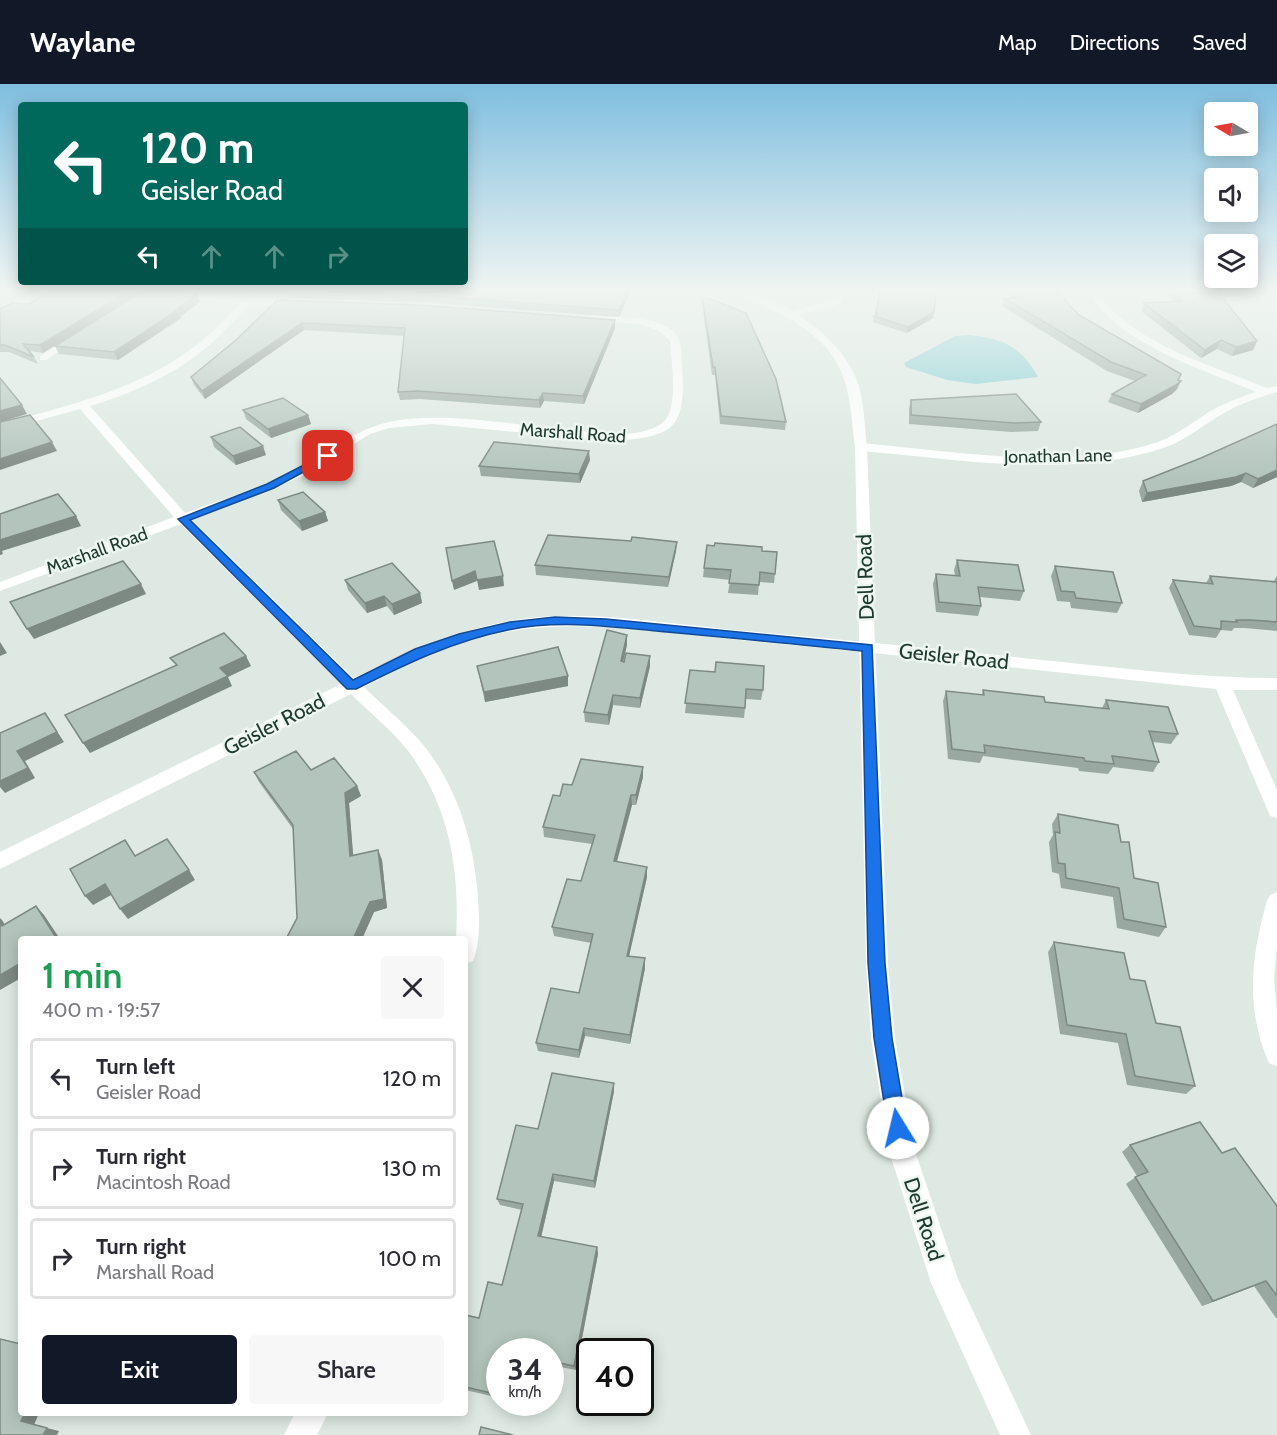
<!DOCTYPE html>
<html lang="en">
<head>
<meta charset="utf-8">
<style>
	body { margin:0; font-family:Cabin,sans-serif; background:#f7f7f7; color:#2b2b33; height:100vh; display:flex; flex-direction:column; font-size:22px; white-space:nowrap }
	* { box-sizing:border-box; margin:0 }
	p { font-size:20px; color:#7c7c81 }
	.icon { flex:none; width:33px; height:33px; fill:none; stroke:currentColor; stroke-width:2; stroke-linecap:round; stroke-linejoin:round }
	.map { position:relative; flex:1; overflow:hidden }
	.side { position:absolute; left:18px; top:852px; width:450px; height:480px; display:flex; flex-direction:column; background:#fff; border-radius:6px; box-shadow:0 3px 15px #0003 }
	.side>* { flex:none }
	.banner { position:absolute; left:18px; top:18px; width:450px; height:183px; border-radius:6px; box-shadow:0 3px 15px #0003; background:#00695c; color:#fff; overflow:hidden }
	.needle { width:39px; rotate:280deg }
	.controls { position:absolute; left:1204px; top:18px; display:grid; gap:12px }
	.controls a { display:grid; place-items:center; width:54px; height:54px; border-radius:6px; background:#fff; box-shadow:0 3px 15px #0003; font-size:30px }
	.speed { position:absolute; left:486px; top:1254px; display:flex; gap:12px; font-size:30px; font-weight:700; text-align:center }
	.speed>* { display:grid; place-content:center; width:78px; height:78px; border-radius:50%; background:#fff; box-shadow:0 3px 15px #0003; line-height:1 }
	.speed small { font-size:15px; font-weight:400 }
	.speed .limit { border:3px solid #111; border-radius:9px; background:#fff; color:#111 }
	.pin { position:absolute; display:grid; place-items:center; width:51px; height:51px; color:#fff; margin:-26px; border-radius:12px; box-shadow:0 3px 9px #0006 }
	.me { position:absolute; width:66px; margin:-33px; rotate:351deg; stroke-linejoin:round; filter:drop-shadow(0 0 4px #0008) }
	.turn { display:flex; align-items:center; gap:21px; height:126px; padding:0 24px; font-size:27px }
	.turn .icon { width:78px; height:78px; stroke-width:2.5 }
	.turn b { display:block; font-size:42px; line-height:51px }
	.lanes { display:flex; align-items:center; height:57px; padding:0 24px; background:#0003; justify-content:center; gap:30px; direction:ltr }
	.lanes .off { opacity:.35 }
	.round { display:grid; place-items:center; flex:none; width:63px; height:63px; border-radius:6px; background:#f7f7f7 }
	.headline { display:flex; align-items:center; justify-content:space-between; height:102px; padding:0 24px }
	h1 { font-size:36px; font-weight:600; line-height:45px; color:#1e9e55 }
	.primary-button { display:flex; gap:12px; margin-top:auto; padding:12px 24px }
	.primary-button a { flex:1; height:69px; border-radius:6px; background:#111827; color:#fff; font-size:24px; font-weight:600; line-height:69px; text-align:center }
	.primary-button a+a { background:#f7f7f7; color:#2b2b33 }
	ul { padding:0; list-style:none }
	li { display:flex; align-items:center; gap:18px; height:81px; margin:0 12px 9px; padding:0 12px; border:3px solid #e1e1e2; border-radius:6px }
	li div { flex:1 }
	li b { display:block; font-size:22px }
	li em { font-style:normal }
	header { display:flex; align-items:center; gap:36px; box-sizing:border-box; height:84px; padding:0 30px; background:#111827; color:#fff }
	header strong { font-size:28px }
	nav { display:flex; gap:33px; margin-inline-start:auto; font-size:21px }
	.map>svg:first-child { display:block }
	.water { fill:#82ccd1 }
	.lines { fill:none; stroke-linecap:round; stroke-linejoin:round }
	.service { fill:#fff; fill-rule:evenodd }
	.minor { fill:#fff; fill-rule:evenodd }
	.tertiary { fill:#fff; fill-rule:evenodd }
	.wall { fill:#99a9a1 }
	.shaded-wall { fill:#7d8983 }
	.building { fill:#b2c4bb; stroke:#7d8983; stroke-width:1.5 }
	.route { fill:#1a73e8; stroke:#114b97; stroke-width:1.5 }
	.labels { text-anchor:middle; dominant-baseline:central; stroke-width:5; stroke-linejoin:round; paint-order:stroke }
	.far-street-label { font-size:18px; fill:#1e392f; stroke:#edf6f1 }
	.street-label { font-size:21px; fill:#1e392f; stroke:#edf6f1 }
</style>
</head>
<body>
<header>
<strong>Waylane</strong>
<nav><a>Map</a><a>Directions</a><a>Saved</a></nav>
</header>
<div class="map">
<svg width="1277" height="1351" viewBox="0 0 1277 1351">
	<rect width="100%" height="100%" fill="#dde9e2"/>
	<path class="water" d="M970 251C1005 255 1021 263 1038 293L976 300 947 296 906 283 904 279 955 252Z"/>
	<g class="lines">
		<g class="service">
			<polygon points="34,208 42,208 0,232 0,227"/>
			<polygon points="68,254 75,256 46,276 40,276 40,272"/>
		</g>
		<g class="minor">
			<path d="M149 208 246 214 253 210 256 211V215L298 217 303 220 298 223 251 220C236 234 223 250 207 263 173 292 132 309 90 322L185 429C221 416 257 405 291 388 333 367 359 339 409 335 458 330 514 341 563 345 593 348 634 357 661 340 680 328 671 277 670 257 653 235 617 239 592 238L587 235 592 232C616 234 653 230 673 247 683 256 681 270 682 282 687 348 671 353 609 357L432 340 389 344 370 350 301 393 192 436 354 594C406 569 452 548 509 537 581 524 660 539 734 546 837 555 940 565 1043 576 1121 584 1198 594 1277 594V606H1233L1277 706V734L1270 732 1268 727 1216 605C1064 589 912 572 760 558 679 551 593 534 512 547 458 555 411 579 364 603 382 621 403 638 420 657 457 701 474 757 478 813 479 833 481 858 473 877L465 880V855H456C460 787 450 724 409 668 393 647 369 628 351 610L0 785V768L341 600 181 440 0 507V498L174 433 80 325 0 347V340C67 322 137 306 194 263 211 251 225 234 241 219L153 211Z"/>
			<polygon points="836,208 846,208 841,219 830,224 789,233 784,230 834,215"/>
			<path d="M1093 208H1103L1101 214C1138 261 1213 282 1267 304L1277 302V308C1260 313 1242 319 1226 328 1205 339 1188 355 1166 363 1070 396 960 375 861 367L855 363 861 359C952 367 1071 388 1158 358 1180 350 1197 334 1218 323 1230 317 1243 312 1256 308 1201 284 1131 265 1093 216Z"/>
			<path d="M1277 808V862L1274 894 1277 929V982L1269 979C1245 925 1251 872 1267 817L1270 811Z"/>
			<polygon points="295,1329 328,1329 317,1351 284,1351"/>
		</g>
		<path class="tertiary" d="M737 208C778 208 841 255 856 294 865 315 864 341 867 363L888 879 895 954 915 1067 958 1195 1031 1351H1000L931 1199 889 1067 871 954 866 879 855 363C848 298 848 269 786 233 771 224 750 219 737 208Z"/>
	</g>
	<g class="wall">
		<polygon points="141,208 212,208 210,210 186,208 197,209 200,218 181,232 181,234 118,276 59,270 55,262"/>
		<polygon points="288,208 627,208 629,210 619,233 419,218 290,214"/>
		<polygon points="879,208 936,208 933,234 907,249 873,238 874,232 875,232"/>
		<polygon points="1008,208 1057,208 1079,231 1178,296 1177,305 1172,310 1138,329 1108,318 1112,310 1135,297 1107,287 1002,222 1004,214 1012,214"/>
		<polygon points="1167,208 1218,208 1257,257 1253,266 1232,272 1217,265 1201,274 1141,227 1144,219 1174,218"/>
		<polygon points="702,212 786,338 785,346 720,340 715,291 712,291 702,219"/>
		<polygon points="277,216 615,236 615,244 584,320 544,317 540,324 420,315 400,316 398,308 405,252 304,246 205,315 194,301 191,293 236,256"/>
		<polygon points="29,220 43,269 30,267 34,273 38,280 9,268 0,268 0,225"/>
		<polygon points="911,316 1041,338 1038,347 1011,348 909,340 909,325"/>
		<polygon points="243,326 308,331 311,340 271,354 246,335"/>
		<polygon points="211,353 266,371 236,381 214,363"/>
		<polygon points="1201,374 1277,393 1253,404 1241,398 1231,402 1142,418 1139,407 1143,397"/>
		<polygon points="590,376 580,399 481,392 479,382"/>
		<polygon points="278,416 325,428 328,437 302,447 281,426"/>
		<polygon points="676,467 668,503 536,491 535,481"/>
		<polygon points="762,467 777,468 774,499 759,498 758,511 728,509 730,496 703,493 704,484"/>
		<polygon points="957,476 1024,507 1020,517 980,513 981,522 978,532 936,528 933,500 936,490 955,492 954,486"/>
		<polygon points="1055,482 1122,519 1117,529 1071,524 1070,518 1057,517 1051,492"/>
		<polygon points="1210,492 1273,498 1277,492 1277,547 1245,544 1234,544 1232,547 1221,546 1216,554 1189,551 1169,504 1173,496 1206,499"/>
		<polygon points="345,496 420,509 422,519 394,531 387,522 367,529 348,506"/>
		<polygon points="627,561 623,578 650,572 650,582 640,624 613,621 609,641 585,638 584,628"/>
		<polygon points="477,582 568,592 568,602 485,618"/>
		<polygon points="690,586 763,606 761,616 746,615 744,634 685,629"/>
		<polygon points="983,606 1045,618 1102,624 1106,616 1178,650 1171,660 1153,658 1159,678 1153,688 1113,683 1108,690 1079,687 1078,684 983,672 980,679 948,675 943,617 946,607 982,611"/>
		<polygon points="311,686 357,702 361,712 349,719 353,772 378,766 382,776 387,824 374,828 362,855 286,855 297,834 293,745 259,698 254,688"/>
		<polygon points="643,693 636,721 632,721 617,778 647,783 647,793 629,872 645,884 630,960 585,952 579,974 538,967 536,959 579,909 591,859 554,852 552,843 581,797 592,760 544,753 543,743 560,712 572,701"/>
		<polygon points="1058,730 1121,758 1134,794 1166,843 1159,853 1117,844 1113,813 1061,804 1059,790 1052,788 1049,758 1053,751 1052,740"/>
		<polygon points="1054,858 1130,895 1156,939 1195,1002 1186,1010 1127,1001 1118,959 1060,950 1048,868"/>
		<polygon points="614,999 614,1007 595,1104 554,1097 541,1153 597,1163 598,1170 576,1286 550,1281 550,1268 500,1268 500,1314 465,1306 465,1231 479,1234 502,1201 522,1126 500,1121 497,1115 538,1045"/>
		<polygon points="1130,1061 1222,1069 1277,1122 1277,1234 1276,1234 1254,1202 1202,1222 1126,1100 1137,1092 1122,1068"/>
	</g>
	<g class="shaded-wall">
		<polygon points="127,208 141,208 43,269 40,261"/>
		<polygon points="627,208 629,208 629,210 619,233 619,226"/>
		<polygon points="197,209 200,218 181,232 181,234 118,276 114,268"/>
		<polygon points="934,228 933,234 907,249 908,243"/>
		<polygon points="615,236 615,244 584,320 583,312"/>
		<polygon points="302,239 304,246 205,315 202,307"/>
		<polygon points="1221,256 1217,265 1201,274 1205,266"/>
		<polygon points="1257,257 1253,266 1232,272 1236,263"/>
		<polygon points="1181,297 1177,305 1172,310 1138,329 1141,320"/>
		<polygon points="543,309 544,317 540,324 539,316"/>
		<polygon points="22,321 27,330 0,338 0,327"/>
		<polygon points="308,331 311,340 271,354 268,345"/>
		<polygon points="52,358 57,367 0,386 0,375"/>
		<polygon points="263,362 266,371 236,381 233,372"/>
		<polygon points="589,367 590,376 580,399 579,390"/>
		<polygon points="1277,386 1277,393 1253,404 1258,395"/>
		<polygon points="1246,389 1241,398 1231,402 1142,418 1147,409"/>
		<polygon points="325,428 328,437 302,447 299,437"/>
		<polygon points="76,432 81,442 2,467 3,470 0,471 0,456"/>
		<polygon points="677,458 676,467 668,503 669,493"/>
		<polygon points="475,487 477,497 454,506 452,497"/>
		<polygon points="503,492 504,502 479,506 477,496"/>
		<polygon points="141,500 146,510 34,555 27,545"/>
		<polygon points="420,509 422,519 394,531 392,520"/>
		<polygon points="384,512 387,522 367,529 365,519"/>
		<polygon points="627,551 627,561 621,587 621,577"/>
		<polygon points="0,558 7,569 0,572"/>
		<polygon points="246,572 251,582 228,593 232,602 90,669 83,659 220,584"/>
		<polygon points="650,572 650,582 640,624 640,614"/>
		<polygon points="568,592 568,602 485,618 484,608"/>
		<polygon points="613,611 613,621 609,641 608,631"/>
		<polygon points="45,629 64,658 25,677 35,694 5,709 0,703 0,697 17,667"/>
		<polygon points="643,683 643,693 636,721 636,711"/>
		<polygon points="357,702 361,712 349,719 354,782 350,772 345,709"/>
		<polygon points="631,711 632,721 614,787 614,777"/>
		<polygon points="378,766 382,776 387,824 374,828 362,855 353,855"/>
		<polygon points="647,783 647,793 627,881 627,872"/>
		<polygon points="189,786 195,796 128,835 120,825"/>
		<polygon points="105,800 113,810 93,821 85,812"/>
		<polygon points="36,822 44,831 60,855 57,855"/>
		<polygon points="0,834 2,836 11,851 2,842 0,838"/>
		<polygon points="645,874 645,884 630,960 630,951"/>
		<polygon points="21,879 21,894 0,906 0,891"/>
		<polygon points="584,944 585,952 579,974 579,966"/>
		<polygon points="614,999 614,1007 595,1104 594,1097"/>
		<polygon points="553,1090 554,1097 540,1158 538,1152"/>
		<polygon points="597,1163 598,1170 576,1286 574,1282"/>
		<polygon points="1266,1197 1254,1202 1202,1222 1213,1217"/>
		<polygon points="25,1329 39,1329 34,1341 21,1337"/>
		<polygon points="47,1344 59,1347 57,1351 43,1351"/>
	</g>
	<g class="building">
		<polygon points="49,208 127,208 40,261 23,260 34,273 5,261 0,261 0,225 12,219 29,220"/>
		<polygon points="141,208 184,208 197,209 175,226 178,226 114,268 55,262"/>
		<polygon points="327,208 627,208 619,226 418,211"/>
		<polygon points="880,208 936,208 934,228 908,243 874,232 878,230 876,229"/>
		<polygon points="1016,208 1057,208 1079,231 1181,290 1178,296 1181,297 1176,301 1141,320 1112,310 1146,291 1111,278 1004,214 1021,214"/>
		<polygon points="1176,208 1218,208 1257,257 1236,263 1221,256 1205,266 1144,219 1182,217"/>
		<polygon points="702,212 746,229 776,295 786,338 721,332 715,283 713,283"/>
		<polygon points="277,216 418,221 615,236 583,312 543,309 539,316 418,307 398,308 405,244 302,239 202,307 191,293 236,256"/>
		<polygon points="0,294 22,321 0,327"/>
		<polygon points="1016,310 1041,338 1014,339 911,331 911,316"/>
		<polygon points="283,314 308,331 268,345 243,326"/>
		<polygon points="30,331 52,358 0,375 0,338"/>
		<polygon points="1277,340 1277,386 1258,395 1246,389 1236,393 1147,409 1143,397 1201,374"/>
		<polygon points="240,343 263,362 233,372 211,353"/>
		<polygon points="494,358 589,367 579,390 479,382"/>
		<polygon points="303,408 325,428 299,437 278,416"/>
		<polygon points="58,410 76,432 0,456 0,430"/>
		<polygon points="548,451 631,457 632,453 677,458 669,493 535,481"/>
		<polygon points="494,457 503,492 477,496 475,487 452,497 446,464"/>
		<polygon points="715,459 762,463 762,467 777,468 775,490 760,488 759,501 729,499 731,486 704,484 707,461 714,462"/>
		<polygon points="957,476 1018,481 1024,507 978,503 981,522 939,518 936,490 960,492"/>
		<polygon points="123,477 141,500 27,545 10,518"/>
		<polygon points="392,479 420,509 392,520 384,512 365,519 345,496"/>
		<polygon points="1055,482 1113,488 1122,519 1076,514 1074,508 1061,507"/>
		<polygon points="1210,492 1277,498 1277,538 1251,536 1236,536 1237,538 1221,537 1221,545 1194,542 1173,496 1213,500"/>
		<polygon points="607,546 627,551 621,577 624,578 626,569 650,572 640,614 613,611 608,631 584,628"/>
		<polygon points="224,549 246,572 220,584 228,592 83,659 65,631 177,581 170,574"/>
		<polygon points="558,563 568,592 484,608 477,582"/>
		<polygon points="716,578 764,582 763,606 746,605 745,624 685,619 690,586 715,588"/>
		<polygon points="983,606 1044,613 1045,618 1109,625 1106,616 1168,623 1178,650 1149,647 1159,678 1112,672 1114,680 1085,677 1084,674 984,661 985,669 952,665 946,607 984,611"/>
		<polygon points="45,629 57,648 17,667 28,684 0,697 0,649"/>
		<polygon points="296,667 311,686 334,674 357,702 345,709 350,772 378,766 384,815 370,818 353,855 286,855 297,834 293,741 254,688"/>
		<polygon points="581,675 643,683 636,711 631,711 614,777 647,783 627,872 645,874 630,951 584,944 579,966 536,959 551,904 579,909 593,850 552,843 567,795 581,797 595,751 543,743 553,711 560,712 563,700 572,701"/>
		<polygon points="1058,730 1118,741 1121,758 1129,758 1134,794 1158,799 1166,843 1124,835 1119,804 1066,794 1065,780 1058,779 1055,748 1060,749"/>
		<polygon points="167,755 189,786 120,825 105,800 85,812 70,785 125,756 135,772"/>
		<polygon points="36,822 57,855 21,855 21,879 0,891 0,838 2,842"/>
		<polygon points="1054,858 1124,869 1130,895 1145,897 1156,939 1180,943 1195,1002 1135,992 1126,950 1067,941"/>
		<polygon points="552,989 614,999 594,1097 553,1090 538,1152 597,1163 574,1282 550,1277 550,1268 500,1268 500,1311 465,1303 465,1231 479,1234 488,1198 502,1201 523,1120 497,1115 516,1041 538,1045"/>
		<polygon points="1200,1038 1222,1069 1235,1064 1277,1122 1277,1212 1266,1197 1213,1217 1135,1093 1148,1088 1130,1061"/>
		<polygon points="0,1255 21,1260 21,1329 25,1329 21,1337 47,1344 43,1351 0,1351"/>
		<polygon points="481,1343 513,1351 479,1351"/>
	</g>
	<linearGradient id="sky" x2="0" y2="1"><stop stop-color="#7fbedf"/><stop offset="0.52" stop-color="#f0f5f2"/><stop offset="1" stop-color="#f0f5f2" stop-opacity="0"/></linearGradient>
	<rect width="1277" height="397" fill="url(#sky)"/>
	<path class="route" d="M325 370 333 372 274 404 190 436 353 596 415 565 459 550 510 538 555 533 606 535 872 561 885 879 892 954 907 1044 905 1051 898 1054 891 1051 888 1044 874 954 868 879 862 567C797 560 732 554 667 548 615 543 560 535 508 546 453 557 406 580 356 605H347L178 435 267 400Z"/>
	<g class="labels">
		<g class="far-street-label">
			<text transform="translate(573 349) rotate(4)">Marshall Road</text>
			<text transform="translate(1058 372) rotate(-1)">Jonathan Lane</text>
			<text transform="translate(97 467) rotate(-20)">Marshall Road</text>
		</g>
		<g class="street-label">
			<text transform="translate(865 493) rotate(-92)">Dell Road</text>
			<text transform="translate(954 572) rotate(6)">Geisler Road</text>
			<text transform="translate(274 640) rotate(-27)">Geisler Road</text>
			<text transform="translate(924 1135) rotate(72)">Dell Road</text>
		</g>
	</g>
</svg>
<div class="controls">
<a><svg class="needle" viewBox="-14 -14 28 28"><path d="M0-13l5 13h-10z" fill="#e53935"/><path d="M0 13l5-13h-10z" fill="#7c7c81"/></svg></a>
<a><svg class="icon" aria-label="sound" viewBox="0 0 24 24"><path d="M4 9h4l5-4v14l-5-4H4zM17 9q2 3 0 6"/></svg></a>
<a><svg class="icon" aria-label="layers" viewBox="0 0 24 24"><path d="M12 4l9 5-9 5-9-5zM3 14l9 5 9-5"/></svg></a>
</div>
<div class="speed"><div>34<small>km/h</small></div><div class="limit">40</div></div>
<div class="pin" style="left:328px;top:372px;background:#d93025"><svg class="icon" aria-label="arrive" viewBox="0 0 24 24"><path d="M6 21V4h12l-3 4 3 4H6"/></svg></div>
<svg class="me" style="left:898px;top:1044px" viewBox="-20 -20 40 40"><circle r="19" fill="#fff"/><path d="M0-13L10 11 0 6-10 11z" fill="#1a73e8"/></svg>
<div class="banner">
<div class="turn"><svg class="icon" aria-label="left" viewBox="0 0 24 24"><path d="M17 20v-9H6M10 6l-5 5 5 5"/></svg><div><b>120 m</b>Geisler Road</div></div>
<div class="lanes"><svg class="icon" aria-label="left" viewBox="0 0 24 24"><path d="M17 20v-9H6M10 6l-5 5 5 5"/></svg><svg class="icon off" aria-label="ahead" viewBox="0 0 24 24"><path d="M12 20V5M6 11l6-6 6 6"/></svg><svg class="icon off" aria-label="ahead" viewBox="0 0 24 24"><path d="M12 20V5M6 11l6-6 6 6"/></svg><svg class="icon off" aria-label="right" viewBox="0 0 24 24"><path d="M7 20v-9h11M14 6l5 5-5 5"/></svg></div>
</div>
<section class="side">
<div class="headline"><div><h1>1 min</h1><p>400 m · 19:57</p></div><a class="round"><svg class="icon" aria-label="close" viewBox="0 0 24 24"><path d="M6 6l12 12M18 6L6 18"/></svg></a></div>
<ul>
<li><svg class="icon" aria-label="left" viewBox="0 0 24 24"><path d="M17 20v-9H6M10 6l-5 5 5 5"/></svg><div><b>Turn left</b><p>Geisler Road</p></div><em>120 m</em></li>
<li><svg class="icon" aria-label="right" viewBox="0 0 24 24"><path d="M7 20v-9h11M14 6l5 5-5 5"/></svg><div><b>Turn right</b><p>Macintosh Road</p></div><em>130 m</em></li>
<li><svg class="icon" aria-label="right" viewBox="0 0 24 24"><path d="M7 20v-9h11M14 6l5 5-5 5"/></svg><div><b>Turn right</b><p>Marshall Road</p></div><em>100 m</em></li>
</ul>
<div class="primary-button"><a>Exit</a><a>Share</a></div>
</section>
</div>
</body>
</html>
